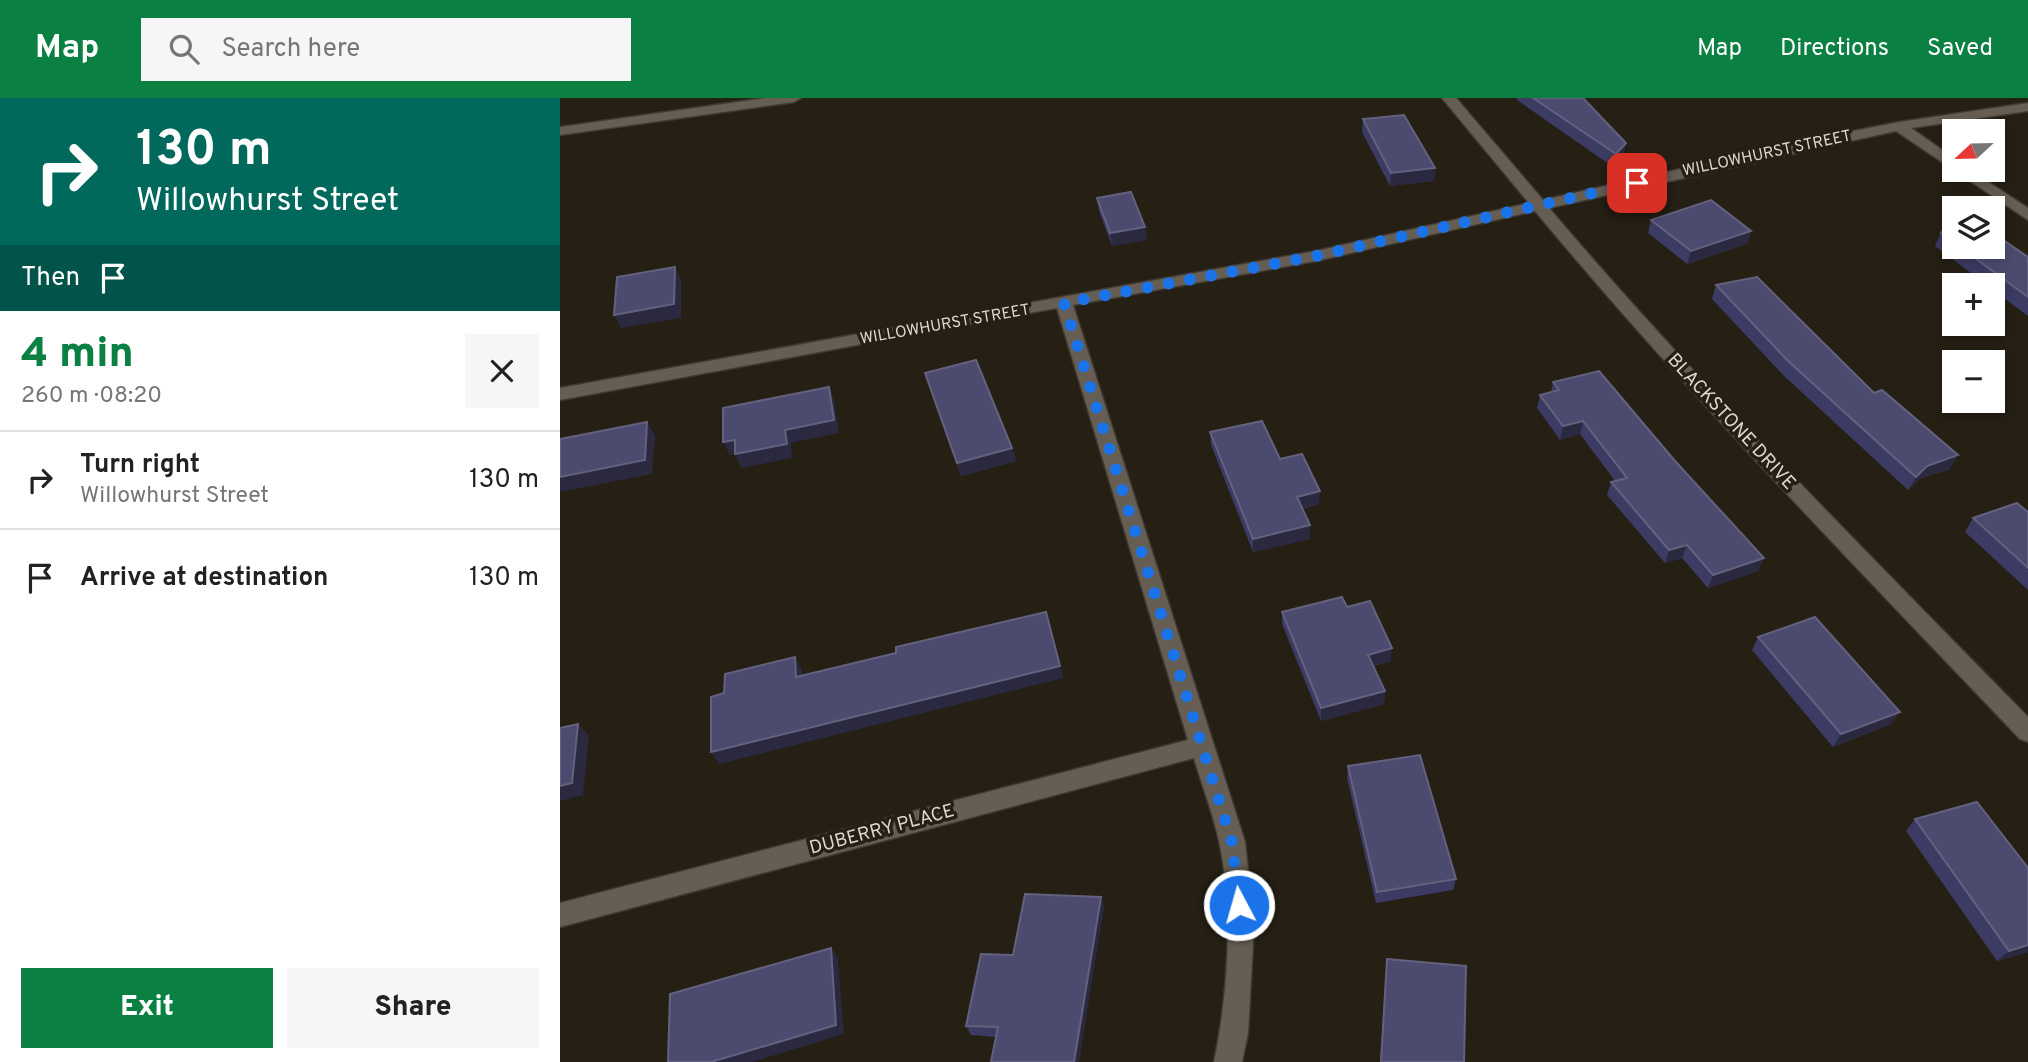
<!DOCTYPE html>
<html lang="en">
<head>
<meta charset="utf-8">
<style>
	body { margin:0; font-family:Overpass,sans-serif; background:#f6f6f6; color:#222; height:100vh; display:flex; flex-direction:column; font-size:26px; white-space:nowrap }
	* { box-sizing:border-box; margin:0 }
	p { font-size:23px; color:#767676 }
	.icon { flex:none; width:38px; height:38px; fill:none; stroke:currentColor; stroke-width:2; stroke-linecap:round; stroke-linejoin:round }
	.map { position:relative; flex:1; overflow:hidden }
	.drawer { display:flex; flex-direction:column; background:#fff; width:560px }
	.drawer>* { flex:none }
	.top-card { background:#00695c; color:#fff; overflow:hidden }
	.needle { width:46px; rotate:248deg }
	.fabs { position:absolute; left:1382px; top:21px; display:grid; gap:14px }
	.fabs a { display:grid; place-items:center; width:63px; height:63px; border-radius:0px; background:#fff; box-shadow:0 4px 10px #0003; font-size:35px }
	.pin { position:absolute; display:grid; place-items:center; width:60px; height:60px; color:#fff; margin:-30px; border-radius:14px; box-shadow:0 4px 10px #0006 }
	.me { position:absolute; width:77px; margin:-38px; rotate:354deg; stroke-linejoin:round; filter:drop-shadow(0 0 5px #0008) }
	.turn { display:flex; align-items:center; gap:24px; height:147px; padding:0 21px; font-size:32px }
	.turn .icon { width:91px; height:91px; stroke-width:2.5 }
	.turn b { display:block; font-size:49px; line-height:60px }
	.then { display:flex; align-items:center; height:66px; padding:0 21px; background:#0003; gap:14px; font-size:26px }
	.round { display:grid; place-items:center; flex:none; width:74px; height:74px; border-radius:0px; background:#f6f6f6 }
	.summary { display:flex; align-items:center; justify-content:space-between; height:119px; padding:0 21px }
	h1 { font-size:42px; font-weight:800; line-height:52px; color:#0b8043 }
	.primary-button { display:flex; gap:14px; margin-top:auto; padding:14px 21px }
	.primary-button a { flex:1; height:80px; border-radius:0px; background:#0b8043; color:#fff; font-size:28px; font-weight:800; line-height:80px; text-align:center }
	.primary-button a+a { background:#f6f6f6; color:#222 }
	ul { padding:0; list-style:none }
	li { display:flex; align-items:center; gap:21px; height:98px; padding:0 21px; border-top:2px solid #e0e0e0 }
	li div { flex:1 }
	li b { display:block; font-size:26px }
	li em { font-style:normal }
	header { display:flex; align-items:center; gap:42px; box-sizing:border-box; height:98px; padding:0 35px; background:#0b8043; color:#fff }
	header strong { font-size:33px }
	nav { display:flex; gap:38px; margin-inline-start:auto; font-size:24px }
	.search { width:490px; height:63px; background:#f6f6f6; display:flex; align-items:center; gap:18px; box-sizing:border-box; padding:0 24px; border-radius:0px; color:#767676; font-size:26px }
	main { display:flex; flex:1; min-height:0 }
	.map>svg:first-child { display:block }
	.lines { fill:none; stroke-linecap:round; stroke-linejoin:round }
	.street-casing { stroke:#3f3933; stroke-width:3 }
	.street { fill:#665e52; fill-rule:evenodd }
	.wall { fill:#3b3b63 }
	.shaded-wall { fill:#2b293f }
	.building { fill:#4c4b6f; stroke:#63617e; stroke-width:2 }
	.route { stroke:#1a73e8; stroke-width:12; stroke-dasharray:0 21.6 }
	.labels { text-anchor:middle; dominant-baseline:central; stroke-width:7; stroke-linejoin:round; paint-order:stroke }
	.far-street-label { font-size:16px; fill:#dbd6cf; stroke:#251f14 }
	.street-label { font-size:19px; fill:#dbd6cf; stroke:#251f14 }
</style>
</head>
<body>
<header>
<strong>Map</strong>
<div class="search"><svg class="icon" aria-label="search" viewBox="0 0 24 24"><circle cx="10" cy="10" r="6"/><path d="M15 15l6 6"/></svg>Search here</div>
<nav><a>Map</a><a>Directions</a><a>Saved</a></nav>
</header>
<main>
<section class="drawer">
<div class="top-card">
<div class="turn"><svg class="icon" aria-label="right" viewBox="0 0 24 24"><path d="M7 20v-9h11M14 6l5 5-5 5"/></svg><div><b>130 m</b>Willowhurst Street</div></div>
<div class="then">Then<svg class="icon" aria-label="arrive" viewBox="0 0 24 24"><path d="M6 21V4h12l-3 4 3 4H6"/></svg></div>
</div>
<div class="summary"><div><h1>4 min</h1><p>260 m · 08:20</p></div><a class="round"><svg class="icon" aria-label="close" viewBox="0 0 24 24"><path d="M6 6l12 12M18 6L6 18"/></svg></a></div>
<ul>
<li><svg class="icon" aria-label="right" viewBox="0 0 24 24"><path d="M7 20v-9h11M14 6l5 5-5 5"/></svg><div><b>Turn right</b><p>Willowhurst Street</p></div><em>130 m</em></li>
<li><svg class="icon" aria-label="arrive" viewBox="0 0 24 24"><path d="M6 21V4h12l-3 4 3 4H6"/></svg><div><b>Arrive at destination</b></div><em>130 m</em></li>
</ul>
<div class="primary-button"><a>Exit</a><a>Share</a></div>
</section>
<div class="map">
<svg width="1468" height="964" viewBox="0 0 1468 964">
	<rect width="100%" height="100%" fill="#251f14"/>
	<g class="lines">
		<defs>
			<g id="street">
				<polygon points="205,0 241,0 234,4 0,37 0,29"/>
				<path d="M882 0H896L983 102 1253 41 1339 24 1468 5V13L1351 30 1395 61V72H1410L1468 110V122L1336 33 989 110C1140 288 1305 452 1468 619V644L1460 641C1295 468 1128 297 975 113L756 163 513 207 685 744 694 828 688 935 682 964H654C668 897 674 811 659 743 653 715 642 688 634 660L0 829V805L628 642 497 210 0 302V290L756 153 969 105Z"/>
			</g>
		</defs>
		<use href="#street" class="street-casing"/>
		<use href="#street" class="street"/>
	</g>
	<g class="wall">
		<polygon points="957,0 1023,0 1066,45 1063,57 1053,69 957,2"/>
		<polygon points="803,21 875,70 874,83 830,88 802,34"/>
		<polygon points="537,100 587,142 552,148 539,113"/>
		<polygon points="1395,116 1395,149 1433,149 1468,159 1468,218 1433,192 1433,187 1427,187 1375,148 1381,135"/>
		<polygon points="1091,122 1191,133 1187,146 1127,166 1088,135"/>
		<polygon points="1156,187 1390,371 1359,381 1348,392 1223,277 1152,201"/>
		<polygon points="365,275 452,350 456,363 401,378"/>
		<polygon points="993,284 1115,363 1204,460 1198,473 1148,490 1122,460 1105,465 1047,397 1051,384 1055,383 1020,336 1000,342 977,310 980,297 991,294"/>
		<polygon points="650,334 720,361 759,406 743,411 750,427 750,441 693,454 651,347"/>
		<polygon points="1468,414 1468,492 1405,434 1413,420"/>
		<polygon points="787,509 831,563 814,568 825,593 824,606 761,623 722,526 722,514"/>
		<polygon points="1198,539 1331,626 1273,649 1192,552"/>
		<polygon points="788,668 896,781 893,792 816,805 787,680"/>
		<polygon points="1355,721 1468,770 1468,854 1437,863 1346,733"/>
		<polygon points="541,799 544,810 436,939 411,937 406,928 453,857"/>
		<polygon points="827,861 904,964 820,964"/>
	</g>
	<g class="shaded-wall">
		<polygon points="1066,45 1063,57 1053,69 1056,56"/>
		<polygon points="875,70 874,83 830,88 831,75"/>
		<polygon points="585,129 587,142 552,148 550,135"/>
		<polygon points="1191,133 1187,146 1127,166 1131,153"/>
		<polygon points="115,169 121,182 121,220 61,230 54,217"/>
		<polygon points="269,289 274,302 279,335 231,345 232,360 181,370 175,356 225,332"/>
		<polygon points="1023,323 1020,336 1000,342 1003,328"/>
		<polygon points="87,324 95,338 92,376 0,394 0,379"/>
		<polygon points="175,342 181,355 170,357 163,344"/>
		<polygon points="452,350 456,363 401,378 397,365"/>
		<polygon points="1398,357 1390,371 1359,381 1348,392 1356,379 1367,368"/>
		<polygon points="760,393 759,406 737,412 737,399"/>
		<polygon points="750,427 750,441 693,454 693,441"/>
		<polygon points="1127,447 1122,460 1105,465 1109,452"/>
		<polygon points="1204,460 1198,473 1148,490 1153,477"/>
		<polygon points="832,550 831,563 807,569 808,557"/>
		<polygon points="235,559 242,572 242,592 236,579"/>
		<polygon points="500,568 503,580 159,666 151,654"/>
		<polygon points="825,593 824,606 761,623 761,610"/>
		<polygon points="1340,614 1331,626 1273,649 1281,636"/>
		<polygon points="18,626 29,638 23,697 0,703 0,688"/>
		<polygon points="541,799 544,810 519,964 514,964"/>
		<polygon points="1468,847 1468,854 1437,863 1449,853"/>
		<polygon points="271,850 278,861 284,936 192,964 151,964"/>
	</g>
	<g class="building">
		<polygon points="973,0 1023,0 1066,45 1056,56"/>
		<polygon points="844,17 875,70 831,75 803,21"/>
		<polygon points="571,94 585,129 550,135 537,100"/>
		<polygon points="1151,102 1191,133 1131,153 1091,122"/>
		<polygon points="1395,116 1395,145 1381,135"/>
		<polygon points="1433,135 1468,159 1468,199 1400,149 1433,149"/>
		<polygon points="115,169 114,206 54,217 57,179"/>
		<polygon points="1197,179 1314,295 1322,292 1398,357 1367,368 1356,379 1228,263 1156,187"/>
		<polygon points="416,262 452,350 397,365 365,275"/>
		<polygon points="1039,273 1115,363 1204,460 1153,477 1127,447 1109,452 1051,384 1067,380 1023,323 1003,328 980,297 999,292 993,284"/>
		<polygon points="269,289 274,322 225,332 227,346 175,356 175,342 163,344 163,310"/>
		<polygon points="702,323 720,361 742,356 760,393 737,399 750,427 693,441 650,334"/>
		<polygon points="87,324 85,362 0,379 0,341"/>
		<polygon points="1457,405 1468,414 1468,470 1413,420"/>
		<polygon points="782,499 787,509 810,503 832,550 808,557 825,593 761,610 722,514"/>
		<polygon points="486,514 500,568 151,654 151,599 164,595 165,576 235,559 236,579 336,555 336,549"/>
		<polygon points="1255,519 1340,614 1281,636 1198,539"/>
		<polygon points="18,626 12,685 0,688 0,630"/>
		<polygon points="860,657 896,781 817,794 788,668"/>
		<polygon points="1417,704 1468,770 1468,847 1449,853 1355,721"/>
		<polygon points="465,796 541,799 514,964 431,964 438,929 406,928 421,856 453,857"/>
		<polygon points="271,850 276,927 151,964 108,964 110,896"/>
		<polygon points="827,861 906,868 904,964 821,964"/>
	</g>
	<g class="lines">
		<polyline class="route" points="679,807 672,744 504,205 756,158 1077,85"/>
	</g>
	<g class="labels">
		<g class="far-street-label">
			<text transform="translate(1207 56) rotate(-12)">WILLOWHURST STREET</text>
			<text transform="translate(385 227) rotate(-10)">WILLOWHURST STREET</text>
		</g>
		<g class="street-label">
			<text transform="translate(1171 324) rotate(47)">BLACKSTONE DRIVE</text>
			<text transform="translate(322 732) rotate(-15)">DUBERRY PLACE</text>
		</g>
	</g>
</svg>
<div class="fabs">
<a><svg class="needle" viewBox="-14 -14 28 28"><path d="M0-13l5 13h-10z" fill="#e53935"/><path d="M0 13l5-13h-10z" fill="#767676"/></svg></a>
<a><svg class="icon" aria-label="layers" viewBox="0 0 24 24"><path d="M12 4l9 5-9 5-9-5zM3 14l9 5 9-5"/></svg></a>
<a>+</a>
<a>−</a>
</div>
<div class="pin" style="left:1077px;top:85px;background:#d93025"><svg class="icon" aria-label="arrive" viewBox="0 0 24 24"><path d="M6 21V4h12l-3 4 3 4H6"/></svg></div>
<svg class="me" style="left:679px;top:807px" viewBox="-20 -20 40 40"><circle r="17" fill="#1a73e8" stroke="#fff" stroke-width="3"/><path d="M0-11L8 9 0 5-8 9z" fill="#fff"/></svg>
</div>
</main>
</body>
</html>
